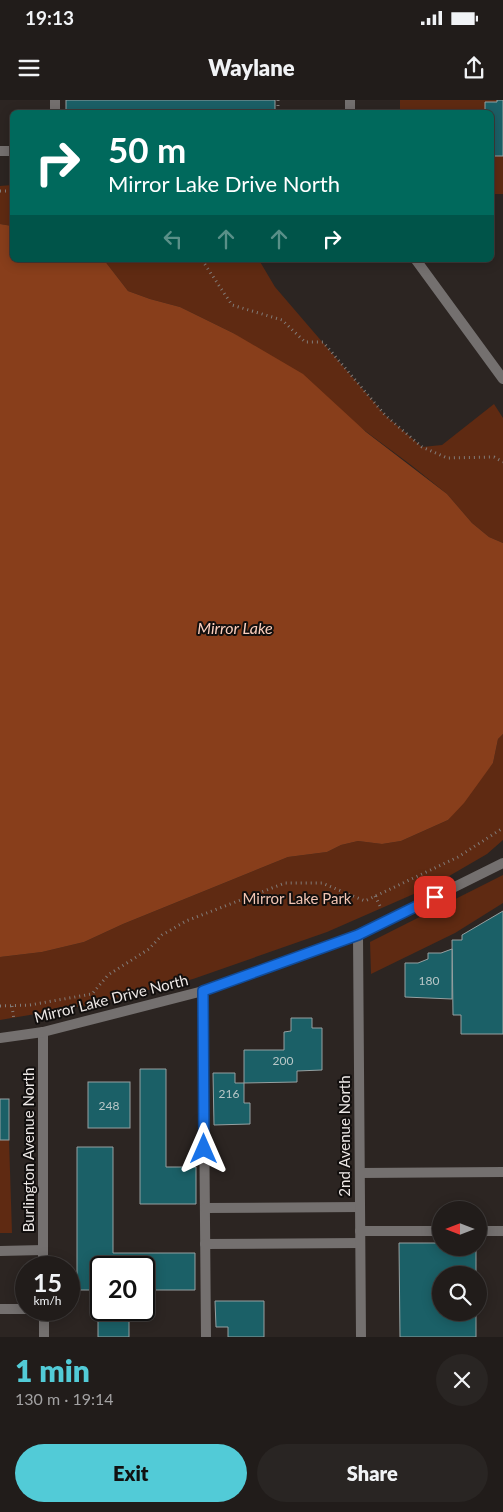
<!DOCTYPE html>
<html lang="en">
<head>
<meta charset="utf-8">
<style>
	body { margin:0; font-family:Lato,sans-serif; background:#292523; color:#f1f3f6; height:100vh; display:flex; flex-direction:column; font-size:19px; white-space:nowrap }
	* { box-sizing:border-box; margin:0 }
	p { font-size:16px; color:#a2a1a2 }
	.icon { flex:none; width:28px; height:28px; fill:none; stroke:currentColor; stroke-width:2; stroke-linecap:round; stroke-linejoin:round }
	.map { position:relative; height:1237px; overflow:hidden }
	.drawer { display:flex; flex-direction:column; background:#211c1a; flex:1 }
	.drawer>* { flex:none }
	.top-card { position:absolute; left:10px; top:10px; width:484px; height:152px; border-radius:8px; box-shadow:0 2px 12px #0003,0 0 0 1px #3e3a39; background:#00695c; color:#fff; overflow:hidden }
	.needle { width:32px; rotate:270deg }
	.buttons { position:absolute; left:432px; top:1101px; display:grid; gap:10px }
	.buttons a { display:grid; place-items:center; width:55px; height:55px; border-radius:50%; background:#211c1a; box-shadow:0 2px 12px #0003,0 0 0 1px #3e3a39; font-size:25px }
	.speed { position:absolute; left:15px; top:1156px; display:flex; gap:10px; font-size:25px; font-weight:700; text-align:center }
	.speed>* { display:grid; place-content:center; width:65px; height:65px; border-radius:50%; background:#211c1a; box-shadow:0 2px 12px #0003,0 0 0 1px #3e3a39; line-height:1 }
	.speed small { font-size:12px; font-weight:400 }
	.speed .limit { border:2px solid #111; border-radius:8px; background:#fff; color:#111 }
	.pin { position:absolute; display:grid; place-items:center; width:42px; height:42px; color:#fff; margin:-21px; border-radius:10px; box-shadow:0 2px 8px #0006 }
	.me { position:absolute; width:55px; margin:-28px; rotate:0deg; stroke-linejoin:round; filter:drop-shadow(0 0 4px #0008) }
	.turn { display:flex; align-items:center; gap:18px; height:105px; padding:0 15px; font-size:22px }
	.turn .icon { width:65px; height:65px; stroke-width:2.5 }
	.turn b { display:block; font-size:35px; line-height:42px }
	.lanes { display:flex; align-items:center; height:48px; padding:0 15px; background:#0003; justify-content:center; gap:25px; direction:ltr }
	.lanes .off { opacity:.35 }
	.round { display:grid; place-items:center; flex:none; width:52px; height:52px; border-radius:26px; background:#292523 }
	.head { display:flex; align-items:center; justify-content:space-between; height:85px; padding:0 15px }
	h1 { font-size:30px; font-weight:800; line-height:38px; color:#52cbd7 }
	.button { display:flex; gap:10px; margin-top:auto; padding:10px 15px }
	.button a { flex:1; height:58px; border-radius:30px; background:#52cbd7; color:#111; font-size:20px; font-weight:800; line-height:58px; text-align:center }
	.button a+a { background:#292523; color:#f1f3f6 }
	.status { display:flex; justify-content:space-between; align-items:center; height:35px; padding:0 25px; background:#211c1a; direction:ltr }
	.status svg { height:14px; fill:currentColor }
	header { display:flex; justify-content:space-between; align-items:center; height:65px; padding:0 15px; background:#211c1a; font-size:22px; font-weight:800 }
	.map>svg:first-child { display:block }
	.green { fill:#5f2a12 }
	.water { fill:#883e1b }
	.building { fill:#1b6067; stroke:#95a0a1 }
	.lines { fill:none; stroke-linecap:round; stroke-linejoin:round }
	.path { stroke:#827c79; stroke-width:3; stroke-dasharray:1 4; stroke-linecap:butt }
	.service { stroke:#74706f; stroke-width:10 }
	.minor { stroke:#74706f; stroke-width:10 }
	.route-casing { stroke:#114b97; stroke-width:12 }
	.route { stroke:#1a73e8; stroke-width:9 }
	.labels { text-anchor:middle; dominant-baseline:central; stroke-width:4; stroke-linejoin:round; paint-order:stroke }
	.number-label { font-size:12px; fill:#b9c7c7 }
	.park-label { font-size:15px; fill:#f2c5b3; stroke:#120f0e }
	.street-label { font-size:15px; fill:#eee9e7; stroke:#120f0e }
	.water-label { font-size:16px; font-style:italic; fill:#fccfbd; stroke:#120f0e }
</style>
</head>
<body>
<div class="status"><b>19:13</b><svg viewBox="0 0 49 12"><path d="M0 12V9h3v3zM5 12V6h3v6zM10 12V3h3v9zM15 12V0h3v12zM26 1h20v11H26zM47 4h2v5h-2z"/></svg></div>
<header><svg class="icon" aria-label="menu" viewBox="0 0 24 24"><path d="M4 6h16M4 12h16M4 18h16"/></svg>Waylane<svg class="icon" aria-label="share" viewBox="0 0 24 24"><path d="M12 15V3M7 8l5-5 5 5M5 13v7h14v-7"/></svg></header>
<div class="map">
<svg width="503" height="1237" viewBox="0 0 503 1237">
	<rect width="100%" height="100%" fill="#2c2522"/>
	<g class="green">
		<polygon points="400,0 497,0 497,2 485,2 485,12 400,12"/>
		<rect x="491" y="56" width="12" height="38"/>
		<polygon points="12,85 12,126 0,124 0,86"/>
		<polygon points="104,160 259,160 275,187 385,315 422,347 442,345 494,304 503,318 503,443 489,437 472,423 447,394 411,365 233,233 180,207 150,199 128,191"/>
		<polygon points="503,634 503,740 487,754 432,786 327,832 193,879 83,906 0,920 0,857 42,852 84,842 123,824 288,757 327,752 341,745 358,741 382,744 401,741 448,720 493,663 498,639"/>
		<polygon points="503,775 503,803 455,833 371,874 370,842"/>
		<polygon points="0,1040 9,1040 12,1133 0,1133"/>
	</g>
	<polygon class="water" points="0,124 12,126 12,160 104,160 128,191 150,199 180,207 233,233 303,274 366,332 447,394 472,423 489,437 503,443 503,634 498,639 493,663 464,703 448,720 401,741 382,744 358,741 341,745 327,752 288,757 123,824 84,842 42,852 0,857"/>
	<g class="building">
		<rect x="66" y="0" width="209" height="12"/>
		<polygon points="497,0 503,0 503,56 491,56 491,12 485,12 485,2 497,2"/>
		<polygon points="503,811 503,934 461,934 461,915 453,915 452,840 462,840 462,835"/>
		<polygon points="452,849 452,899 405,897 405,863 418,863 428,859 428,853 441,853"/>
		<polygon points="291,918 312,918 312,928 322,928 322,970 297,971 297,982 244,983 244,950 284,950 284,932 291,931"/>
		<polygon points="140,969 166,969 166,1067 196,1067 196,1104 140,1104"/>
		<polygon points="213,973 235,973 235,983 244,983 244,1003 250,1003 250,1024 214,1025"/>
		<rect x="88" y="982" width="42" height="46"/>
		<rect x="0" y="999" width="9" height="41"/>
		<polygon points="77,1047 113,1047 113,1153 195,1153 195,1190 144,1190 144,1168 101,1168 101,1190 77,1190"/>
		<polygon points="399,1143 441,1143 441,1148 476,1148 476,1175 441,1175 441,1212 476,1212 476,1237 400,1237"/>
		<polygon points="215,1201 264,1201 264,1237 228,1237 228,1227 216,1227"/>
		<rect x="98" y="1213" width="31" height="24"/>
	</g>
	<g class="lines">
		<g class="path">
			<polyline points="278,0 278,12"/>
			<polyline points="0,91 12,91"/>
			<polyline points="202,160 232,205 282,220 305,242 323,242 385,315 422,347 447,358 494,357 503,362"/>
			<polyline points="375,796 381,808"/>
			<polyline points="0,906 30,905 92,894 108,875 149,849 162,835 186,821 285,783 322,783 365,801 458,757 503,728"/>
			<polyline points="12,906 14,920"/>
		</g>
		<g class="service">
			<polyline points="55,0 55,12"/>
			<polyline points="0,51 12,51"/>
			<polyline points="203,891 206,1237"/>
			<polyline points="360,1073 503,1072"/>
			<polyline points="205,1108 360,1107"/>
			<polyline points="360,1131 441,1131"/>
			<polyline points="479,1131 503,1131"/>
			<polyline points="205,1144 360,1143"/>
			<polyline points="0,1151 43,1150"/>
			<polyline points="0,1209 26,1209"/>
		</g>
		<g class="minor">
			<polyline points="350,12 350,0"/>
			<polyline points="416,160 503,279"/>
			<polyline points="358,835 361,1237"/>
			<polyline points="43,932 43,1168"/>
			<polyline points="0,938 43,932 203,891 358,835 503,763"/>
			<polyline points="44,1210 44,1237"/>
		</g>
	</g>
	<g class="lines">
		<defs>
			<polyline id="route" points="204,1049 203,891 358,835 435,797"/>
		</defs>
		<use href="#route" class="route-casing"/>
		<use href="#route" class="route"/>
	</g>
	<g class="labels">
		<g class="number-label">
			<text x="429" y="880">180</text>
			<text x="283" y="960">200</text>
			<text x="229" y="993">216</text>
			<text x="109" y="1005">248</text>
		</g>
		<g class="park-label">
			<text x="297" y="798">Mirror Lake Park</text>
		</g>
		<g class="street-label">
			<text transform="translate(111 898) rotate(-14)">Mirror Lake Drive North</text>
			<text transform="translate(344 1036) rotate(-90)">2nd Avenue North</text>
			<text transform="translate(28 1050) rotate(-90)">Burlington Avenue North</text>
		</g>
		<g class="water-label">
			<text x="235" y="527">Mirror Lake</text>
		</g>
	</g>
</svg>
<div class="buttons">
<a><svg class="needle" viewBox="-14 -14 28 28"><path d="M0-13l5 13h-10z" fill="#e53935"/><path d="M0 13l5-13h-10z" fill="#a2a1a2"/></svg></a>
<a><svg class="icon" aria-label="search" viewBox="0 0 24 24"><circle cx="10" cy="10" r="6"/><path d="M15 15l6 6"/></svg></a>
</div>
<div class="speed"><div>15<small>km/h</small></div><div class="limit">20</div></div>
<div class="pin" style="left:435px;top:797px;background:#d93025"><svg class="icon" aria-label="arrive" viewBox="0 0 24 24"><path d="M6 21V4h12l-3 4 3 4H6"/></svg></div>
<svg class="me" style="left:204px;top:1049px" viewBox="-20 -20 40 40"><path d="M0-17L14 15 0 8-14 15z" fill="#1a73e8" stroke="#fff" stroke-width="4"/></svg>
<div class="top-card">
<div class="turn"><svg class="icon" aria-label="right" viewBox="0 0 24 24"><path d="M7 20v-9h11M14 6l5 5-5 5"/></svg><div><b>50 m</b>Mirror Lake Drive North</div></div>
<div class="lanes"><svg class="icon off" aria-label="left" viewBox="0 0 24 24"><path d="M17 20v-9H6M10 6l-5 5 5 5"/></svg><svg class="icon off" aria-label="ahead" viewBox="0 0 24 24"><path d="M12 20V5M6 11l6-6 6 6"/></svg><svg class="icon off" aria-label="ahead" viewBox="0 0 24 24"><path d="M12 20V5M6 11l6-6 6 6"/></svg><svg class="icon" aria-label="right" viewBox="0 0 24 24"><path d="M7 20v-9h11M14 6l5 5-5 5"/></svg></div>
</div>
</div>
<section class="drawer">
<div class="head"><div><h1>1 min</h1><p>130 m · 19:14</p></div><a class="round"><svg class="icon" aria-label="close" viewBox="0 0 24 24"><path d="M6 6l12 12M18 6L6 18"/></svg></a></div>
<div class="button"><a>Exit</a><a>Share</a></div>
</section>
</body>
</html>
